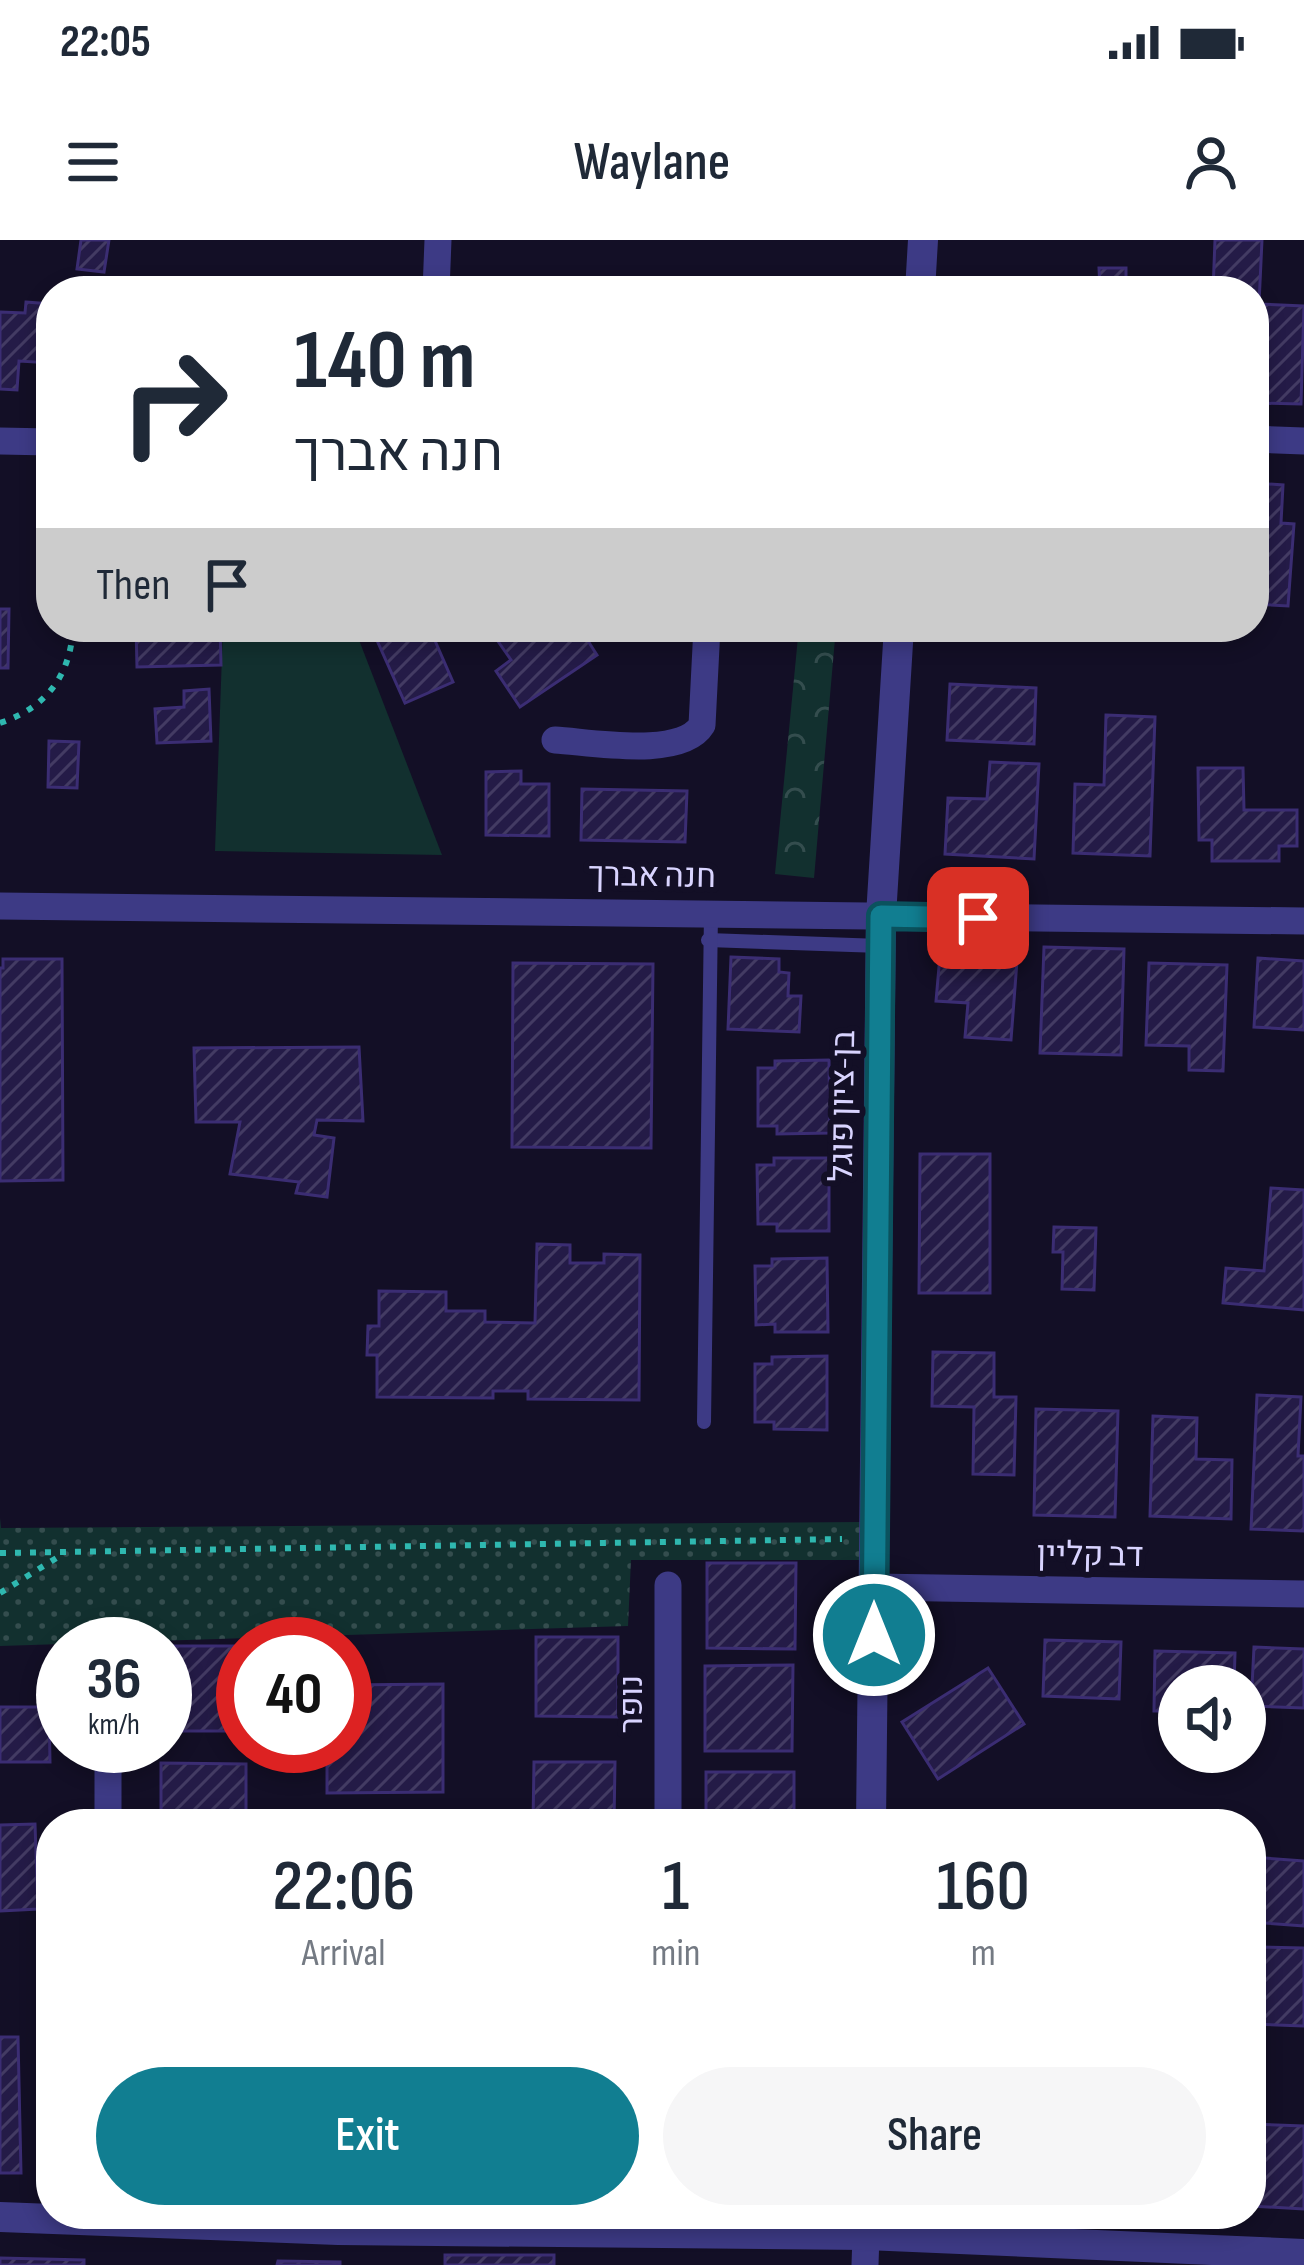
<!DOCTYPE html>
<html lang="en">
<head>
<meta charset="utf-8">
<style>
	body { margin:0; font-family:"Sofia Sans Condensed",Heebo,sans-serif; background:#f6f6f7; color:#1f2937; height:100vh; display:flex; flex-direction:column; font-size:45px; white-space:nowrap }
	* { box-sizing:border-box; margin:0 }
	p { font-size:39px; color:#747a83 }
	.icon { flex:none; width:66px; height:66px; fill:none; stroke:currentColor; stroke-width:2; stroke-linecap:round; stroke-linejoin:round }
	.map { position:relative; flex:1; overflow:hidden }
	.drawer { position:absolute; left:36px; top:1569px; width:1230px; height:420px; display:flex; flex-direction:column; background:#fff; border-radius:48px; box-shadow:0 6px 18px #0003 }
	.drawer>* { flex:none }
	.guide { position:absolute; left:36px; top:36px; width:1233px; height:366px; border-radius:48px; box-shadow:0 6px 18px #0003; background:#fff; color:#1f2937; overflow:hidden }
	.buttons { position:absolute; left:1158px; top:1425px; display:grid; gap:24px }
	.buttons a { display:grid; place-items:center; width:108px; height:108px; border-radius:50%; background:#fff; box-shadow:0 6px 18px #0003; font-size:60px }
	.speed { position:absolute; left:36px; top:1377px; display:flex; gap:24px; font-size:60px; font-weight:700; text-align:center }
	.speed>* { display:grid; place-content:center; width:156px; height:156px; border-radius:50%; background:#fff; box-shadow:0 6px 18px #0003; line-height:1 }
	.speed small { font-size:30px; font-weight:400 }
	.speed .limit { border:18px solid #d22; background:#fff; color:#111 }
	.pin { position:absolute; display:grid; place-items:center; width:102px; height:102px; color:#fff; margin:-51px; border-radius:24px; box-shadow:0 6px 18px #0006 }
	.me { position:absolute; width:132px; margin:-66px; rotate:0deg; stroke-linejoin:round; filter:drop-shadow(0 0 9px #0008) }
	.turn { display:flex; align-items:center; gap:42px; height:252px; padding:0 60px; font-size:54px }
	.turn .icon { width:156px; height:156px; stroke-width:2.5 }
	.turn b { display:block; font-size:84px; line-height:102px }
	.then { display:flex; align-items:center; height:114px; padding:0 60px; background:#0003; gap:24px; font-size:45px }
	.eta { display:flex; justify-content:space-evenly; align-items:center; height:204px; text-align:center }
	.eta b { font-size:72px; font-weight:600; line-height:84px }
	.button { display:flex; gap:24px; margin-top:auto; padding:24px 60px }
	.button a { flex:1; height:138px; border-radius:72px; background:#117e91; color:#fff; font-size:48px; font-weight:600; line-height:138px; text-align:center }
	.button a+a { background:#f6f6f7; color:#1f2937 }
	.status { display:flex; justify-content:space-between; align-items:center; height:84px; padding:0 60px; background:#fff; direction:ltr }
	.status svg { height:33px; fill:currentColor }
	header { display:flex; justify-content:space-between; align-items:center; height:156px; padding:0 60px; background:#fff; font-size:54px; font-weight:600 }
	.map>svg:first-child { display:block }
	.green { fill:#12302f }
	.forest { fill:url(#forest-crowns) }
	.park { fill:url(#park-dots) }
	.building { fill:url(#building-hatch); stroke:#3b2d73; stroke-width:3 }
	.lines { fill:none; stroke-linecap:round; stroke-linejoin:round }
	.path { stroke:#2fb8b0; stroke-width:6; stroke-dasharray:6 9; stroke-linecap:butt }
	.service { stroke:#3d3a85; stroke-width:14 }
	.minor { stroke:#3d3a85; stroke-width:27 }
	.tertiary { stroke:#3d3a85; stroke-width:30 }
	.route-casing { stroke:#0b525e; stroke-width:30 }
	.route { stroke:#117e91; stroke-width:21 }
	.labels { text-anchor:middle; dominant-baseline:central; stroke-width:12; stroke-linejoin:round; paint-order:stroke }
	.street-label { font-size:33px; fill:#d9d4ff; stroke:#130f26 }
</style>
</head>
<body>
<div class="status"><b>22:05</b><svg viewBox="0 0 49 12"><path d="M0 12V9h3v3zM5 12V6h3v6zM10 12V3h3v9zM15 12V0h3v12zM26 1h20v11H26zM47 4h2v5h-2z"/></svg></div>
<header><svg class="icon" aria-label="menu" viewBox="0 0 24 24"><path d="M4 6h16M4 12h16M4 18h16"/></svg>Waylane<svg class="icon" aria-label="person" viewBox="0 0 24 24"><circle cx="12" cy="8" r="4"/><path d="M4 21q1-7 8-7t8 7"/></svg></header>
<div class="map">
<svg width="1304" height="2025" viewBox="0 0 1304 2025">
	<defs>
		<pattern id="forest-crowns" width="20" height="18" patternUnits="userSpaceOnUse" patternTransform="scale(3)"><rect width="20" height="18" fill="#12302f"/><path d="M2 6a3 3 0 1 1 6 0M12 15a3 3 0 1 1 6 0" fill="none" stroke="#344d4e"/></pattern>
		<pattern id="park-dots" width="8" height="8" patternUnits="userSpaceOnUse" patternTransform="scale(3)"><rect width="8" height="8" fill="#12302f"/><path d="M2 2h.1M6 6h.1" fill="none" stroke="#344d4e" stroke-width="1.8" stroke-linecap="round"/></pattern>
		<pattern id="building-hatch" width="6" height="6" patternUnits="userSpaceOnUse" patternTransform="scale(3)"><rect width="6" height="6" fill="#241b47"/><path d="M-1 1l2-2M0 6l6-6M5 7l2-2" fill="none" stroke="#433b63"/></pattern>
	</defs>
	<rect width="100%" height="100%" fill="#130f26"/>
	<polygon class="green" points="223,387 354,387 442,615 215,611"/>
	<polygon class="forest" points="799,387 836,387 814,638 775,634"/>
	<polygon class="park" points="0,1278 1,1288 864,1282 862,1320 631,1320 628,1386 0,1406"/>
	<g class="building">
		<polygon points="81,0 109,0 104,32 77,29"/>
		<polygon points="1215,0 1262,0 1259,64 1304,66 1301,164 1254,163 1254,51 1213,51"/>
		<polygon points="1099,28 1126,28 1126,51 1100,51"/>
		<rect x="1013" y="41" width="37" height="10"/>
		<polygon points="961,42 1000,42 1000,51 962,51"/>
		<polygon points="26,62 51,64 51,123 19,121 17,150 0,149 0,72 25,73"/>
		<polygon points="1254,243 1283,245 1281,283 1294,284 1288,366 1254,364 1257,292 1254,291"/>
		<polygon points="0,369 9,369 8,428 0,428"/>
		<polygon points="136,387 220,387 221,425 137,427"/>
		<polygon points="371,387 429,387 453,442 405,463"/>
		<polygon points="488,387 545,387 554,400 579,387 597,415 520,467 496,431 511,420"/>
		<polygon points="950,444 1036,448 1034,504 947,500"/>
		<polygon points="209,449 211,501 157,503 155,469 184,467 184,451"/>
		<polygon points="1106,475 1155,477 1150,616 1073,613 1075,544 1104,545"/>
		<polygon points="49,501 79,502 77,548 48,547"/>
		<polygon points="990,522 1039,524 1034,619 945,614 948,558 987,559"/>
		<polygon points="1198,528 1243,528 1244,570 1297,570 1297,606 1279,606 1279,621 1212,621 1212,600 1199,600"/>
		<polygon points="521,531 521,544 549,544 549,596 486,595 486,532"/>
		<polygon points="582,549 687,551 685,602 581,600"/>
		<polygon points="1044,707 1124,709 1121,815 1040,813"/>
		<polygon points="940,715 1017,721 1011,800 965,797 968,763 936,761"/>
		<polygon points="731,717 779,719 779,732 789,733 788,756 801,756 799,792 728,789"/>
		<polygon points="1258,718 1304,721 1304,790 1254,787"/>
		<polygon points="3,719 62,719 63,940 0,941 0,728 3,728"/>
		<polygon points="513,723 653,724 651,908 512,907"/>
		<polygon points="1149,723 1227,725 1223,831 1189,830 1189,806 1146,805"/>
		<polygon points="359,807 363,881 317,880 314,895 334,898 327,957 296,953 299,942 230,934 240,882 196,882 194,808"/>
		<polygon points="829,820 830,893 777,894 777,886 758,886 758,828 775,828 775,821"/>
		<polygon points="920,914 990,914 990,1053 919,1053"/>
		<polygon points="774,918 829,918 829,991 777,991 777,984 758,984 757,925 774,925"/>
		<polygon points="1271,948 1304,950 1304,1070 1223,1063 1226,1028 1264,1031"/>
		<polygon points="1054,987 1096,988 1094,1050 1062,1049 1063,1012 1053,1012"/>
		<polygon points="537,1004 570,1005 570,1023 604,1023 604,1014 640,1015 639,1160 528,1159 528,1151 493,1151 493,1158 377,1157 377,1115 367,1115 368,1086 379,1086 379,1051 446,1052 446,1071 485,1071 485,1082 535,1083"/>
		<polygon points="827,1018 828,1092 775,1092 775,1084 756,1085 755,1026 772,1026 772,1019"/>
		<polygon points="933,1112 994,1113 994,1157 1016,1157 1014,1235 973,1234 974,1167 932,1166"/>
		<polygon points="827,1116 827,1190 774,1189 774,1182 755,1182 755,1124 772,1124 772,1117"/>
		<polygon points="1257,1155 1301,1157 1298,1216 1304,1216 1304,1291 1251,1289"/>
		<polygon points="1036,1169 1118,1171 1115,1277 1034,1275"/>
		<polygon points="1153,1176 1197,1178 1196,1219 1232,1220 1231,1279 1150,1276"/>
		<polygon points="707,1323 796,1323 795,1409 707,1408"/>
		<polygon points="536,1397 618,1397 618,1477 536,1476"/>
		<polygon points="1045,1400 1121,1402 1119,1459 1043,1456"/>
		<rect x="165" y="1406" width="78" height="85"/>
		<polygon points="1254,1407 1304,1409 1304,1468 1251,1466"/>
		<polygon points="1155,1411 1235,1413 1234,1446 1179,1446 1179,1471 1154,1471"/>
		<polygon points="793,1425 792,1511 705,1511 705,1426"/>
		<polygon points="988,1428 1024,1484 938,1539 902,1482"/>
		<polygon points="443,1444 443,1552 327,1553 327,1506 345,1506 345,1445"/>
		<polygon points="0,1467 49,1467 50,1522 0,1522"/>
		<polygon points="534,1522 615,1522 614,1584 533,1584"/>
		<polygon points="161,1523 246,1524 246,1584 161,1584"/>
		<rect x="706" y="1532" width="88" height="52"/>
		<polygon points="35,1584 38,1669 0,1671 0,1585"/>
		<polygon points="1251,1617 1304,1621 1304,1686 1251,1682"/>
		<polygon points="1255,1707 1304,1708 1304,1786 1252,1784"/>
		<polygon points="0,1797 18,1797 21,1933 0,1933"/>
		<polygon points="42,1868 51,1868 51,1942 44,1942"/>
		<polygon points="1251,1884 1304,1886 1304,1969 1251,1966"/>
		<rect x="445" y="2015" width="109" height="10"/>
		<polygon points="0,2018 84,2020 84,2025 0,2025"/>
		<polygon points="278,2021 340,2022 340,2025 277,2025"/>
	</g>
	<g class="lines">
		<g class="path">
			<path d="M0 483C46 468 71 435 73 387"/>
			<polyline points="0,1313 842,1299"/>
			<polyline points="0,1353 63,1314"/>
		</g>
		<g class="service">
			<polyline points="708,700 881,706"/>
			<polyline points="704,1182 711,673"/>
		</g>
		<g class="minor">
			<polyline points="436,51 438,0"/>
			<polyline points="1254,199 1304,201"/>
			<polyline points="0,201 51,202"/>
			<path d="M555 500C591 502 681 519 702 485L707 387"/>
			<polyline points="0,666 1304,681"/>
			<polyline points="668,1345 668,1584"/>
			<polyline points="874,1347 1304,1354"/>
			<polyline points="108,1506 108,1584"/>
			<polyline points="865,2025 866,1995"/>
		</g>
		<g class="tertiary">
			<polyline points="920,51 923,0"/>
			<polyline points="871,1584 881,676 899,387"/>
			<polyline points="0,1977 338,1990 866,1995 1304,2014"/>
		</g>
	</g>
	<g class="lines">
		<defs>
			<polyline id="route" points="874,1395 881,676 978,678"/>
		</defs>
		<use href="#route" class="route-casing"/>
		<use href="#route" class="route"/>
	</g>
	<g class="labels">
		<g class="street-label">
			<text transform="translate(652 636) rotate(1)">חנה אברך</text>
			<text transform="translate(843 866) rotate(-89)">בן-ציון פוגל</text>
			<text transform="translate(1090 1315) rotate(1)">דב קליין</text>
			<text transform="translate(632 1464) rotate(-90)">נופר</text>
		</g>
	</g>
</svg>
<div class="buttons">
<a><svg class="icon" aria-label="sound" viewBox="0 0 24 24"><path d="M4 9h4l5-4v14l-5-4H4zM17 9q2 3 0 6"/></svg></a>
</div>
<div class="speed"><div>36<small>km/h</small></div><div class="limit">40</div></div>
<div class="pin" style="left:978px;top:678px;background:#d93025"><svg class="icon" aria-label="arrive" viewBox="0 0 24 24"><path d="M6 21V4h12l-3 4 3 4H6"/></svg></div>
<svg class="me" style="left:874px;top:1395px" viewBox="-20 -20 40 40"><circle r="17" fill="#117e91" stroke="#fff" stroke-width="3"/><path d="M0-11L8 9 0 5-8 9z" fill="#fff"/></svg>
<div class="guide">
<div class="turn"><svg class="icon" aria-label="right" viewBox="0 0 24 24"><path d="M7 20v-9h11M14 6l5 5-5 5"/></svg><div><b>140 m</b>חנה אברך</div></div>
<div class="then">Then<svg class="icon" aria-label="arrive" viewBox="0 0 24 24"><path d="M6 21V4h12l-3 4 3 4H6"/></svg></div>
</div>
<section class="drawer">
<div class="eta">
<div><b>22:06</b><p>Arrival</p></div>
<div><b>1</b><p>min</p></div>
<div><b>160</b><p>m</p></div>
</div>
<div class="button"><a>Exit</a><a>Share</a></div>
</section>
</div>
</body>
</html>
